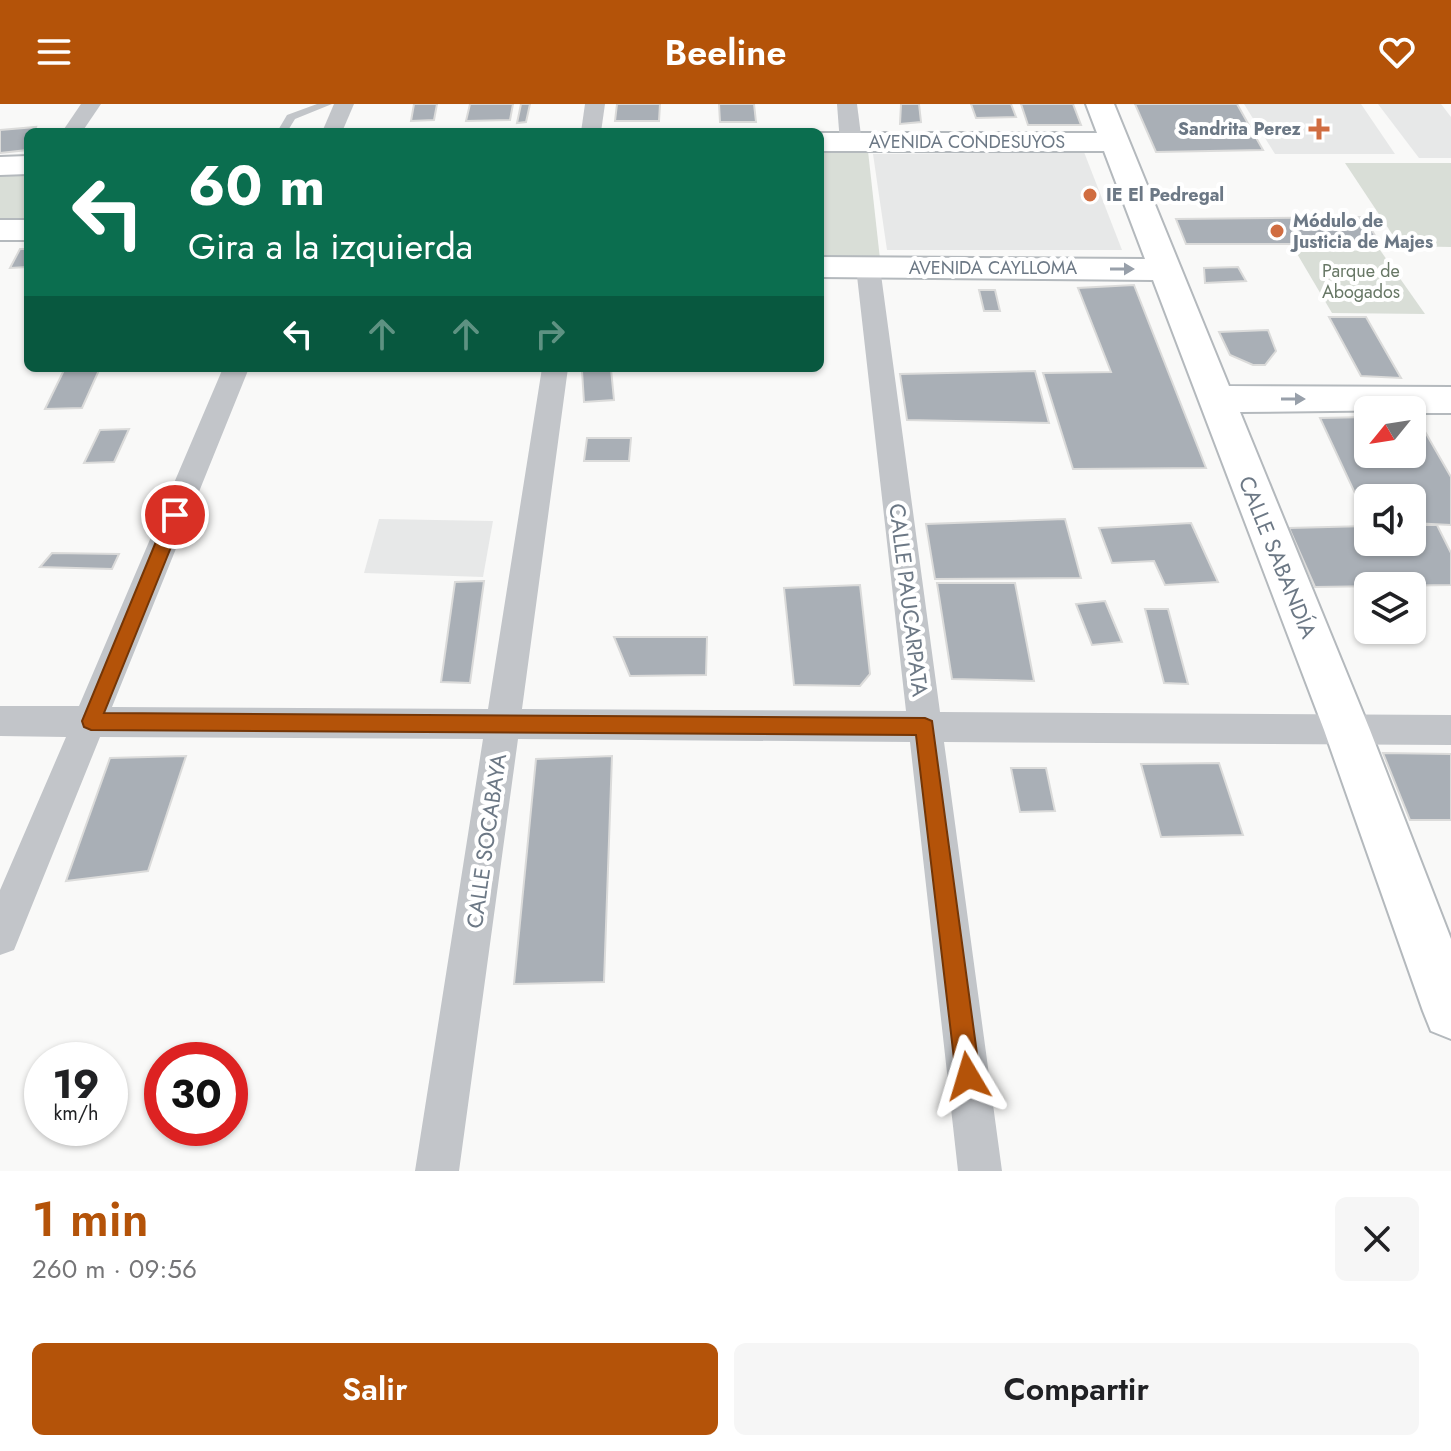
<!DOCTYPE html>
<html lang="es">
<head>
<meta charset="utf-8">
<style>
	body { margin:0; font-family:Jost,sans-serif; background:#f6f6f6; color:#202124; height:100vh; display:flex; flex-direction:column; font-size:30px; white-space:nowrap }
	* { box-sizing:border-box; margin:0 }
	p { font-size:26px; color:#757577 }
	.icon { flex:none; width:44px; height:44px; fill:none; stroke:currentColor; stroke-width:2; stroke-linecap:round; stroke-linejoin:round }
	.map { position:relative; height:1067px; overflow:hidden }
	.details { display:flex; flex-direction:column; background:#fff; flex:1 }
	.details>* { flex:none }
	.banner { position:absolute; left:24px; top:24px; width:800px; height:244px; border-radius:12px; box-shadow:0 2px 6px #0004; background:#0b6e4f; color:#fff; overflow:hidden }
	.needle { width:52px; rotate:240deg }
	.tools { position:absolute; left:1354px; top:292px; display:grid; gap:16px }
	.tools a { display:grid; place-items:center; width:72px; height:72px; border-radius:12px; background:#fff; box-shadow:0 2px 6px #0004; font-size:40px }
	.speed { position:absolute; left:24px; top:938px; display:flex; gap:16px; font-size:40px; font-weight:700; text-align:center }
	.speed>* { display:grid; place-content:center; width:104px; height:104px; border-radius:50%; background:#fff; box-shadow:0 2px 6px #0004; line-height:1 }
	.speed small { font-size:20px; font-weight:400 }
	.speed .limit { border:12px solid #d22; background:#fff; color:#111 }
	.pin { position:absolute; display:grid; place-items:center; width:68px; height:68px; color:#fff; margin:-34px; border:4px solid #fff; border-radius:50%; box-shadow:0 2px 8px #0007 }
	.me { position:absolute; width:88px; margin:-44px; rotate:353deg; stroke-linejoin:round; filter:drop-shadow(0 0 6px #0008) }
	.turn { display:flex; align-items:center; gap:28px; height:168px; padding:0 32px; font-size:36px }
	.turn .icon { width:104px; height:104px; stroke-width:2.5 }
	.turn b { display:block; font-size:56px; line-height:68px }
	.lanes { display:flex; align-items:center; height:76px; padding:0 32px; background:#0003; justify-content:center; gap:40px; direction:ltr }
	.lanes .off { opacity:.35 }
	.round { display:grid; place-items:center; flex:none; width:84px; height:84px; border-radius:12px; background:#f6f6f6 }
	.summary { display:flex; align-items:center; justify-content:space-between; height:136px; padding:0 32px }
	h1 { font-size:48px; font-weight:600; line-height:60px; color:#b45309 }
	.primary-button { display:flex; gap:16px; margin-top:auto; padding:16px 32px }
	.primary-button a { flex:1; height:92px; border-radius:12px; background:#b45309; color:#fff; font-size:32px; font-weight:600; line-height:92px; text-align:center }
	.primary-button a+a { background:#f6f6f6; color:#202124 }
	header { display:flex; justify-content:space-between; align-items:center; height:104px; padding:0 32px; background:#b45309; color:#fff; font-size:36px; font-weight:600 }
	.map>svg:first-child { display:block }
	.built { fill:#e7e8e8 }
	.green { fill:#d9ded7 }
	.building { fill:#a9afb6; stroke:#dbdbda; stroke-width:2 }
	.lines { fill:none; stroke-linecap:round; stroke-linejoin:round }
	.secondary-casing { stroke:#b4b9bd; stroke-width:4 }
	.lane { fill:#c2c5c9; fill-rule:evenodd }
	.street { fill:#c2c5c9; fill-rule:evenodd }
	.secondary { fill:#fff; fill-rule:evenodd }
	.oneway { fill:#98a0aa }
	.route { fill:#b45309; stroke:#753606; stroke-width:2 }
	.poi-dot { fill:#d06d41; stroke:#fff; stroke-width:3 }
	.labels { text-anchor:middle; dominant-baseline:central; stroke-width:8; stroke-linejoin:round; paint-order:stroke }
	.far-poi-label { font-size:18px; font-weight:bold; fill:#6c7885; stroke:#fff; text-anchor:start }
	.far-street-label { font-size:18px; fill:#6c7885; stroke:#fff }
	.far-park-label { font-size:18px; fill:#687866; stroke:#fff }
	.street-label { font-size:22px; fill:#6c7885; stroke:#fff }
</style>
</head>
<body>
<header><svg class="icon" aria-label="menu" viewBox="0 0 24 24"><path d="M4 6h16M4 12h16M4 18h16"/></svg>Beeline<svg class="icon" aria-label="heart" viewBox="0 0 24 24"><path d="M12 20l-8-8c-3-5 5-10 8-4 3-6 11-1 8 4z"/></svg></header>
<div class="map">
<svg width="1451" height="1067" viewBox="0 0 1451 1067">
	<rect width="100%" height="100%" fill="#f9f9f8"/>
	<g class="built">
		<polygon points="1244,0 1361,0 1395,50 1275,50"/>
		<polygon points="1378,0 1441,0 1451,13 1451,54 1419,54"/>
		<polygon points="1084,48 1122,146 887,146 873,50"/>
		<polygon points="379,415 493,417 483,473 364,469"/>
	</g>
	<g class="green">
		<polygon points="820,47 868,47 880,155 820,155"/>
		<polygon points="1345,59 1451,59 1451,143 1400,142"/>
		<rect x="0" y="69" width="28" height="52"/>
		<polygon points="1380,146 1425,210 1332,209 1296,148"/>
	</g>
	<g class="building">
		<polygon points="414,0 437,0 434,16 411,17"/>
		<polygon points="470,0 513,0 510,16 466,17"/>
		<polygon points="521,0 530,0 526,18 517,19"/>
		<polygon points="617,0 660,0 659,17 615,17"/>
		<polygon points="719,0 754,0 756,18 720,18"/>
		<polygon points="901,0 919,0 921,18 900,20"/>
		<polygon points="971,0 1011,0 1016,13 976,14"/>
		<polygon points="1021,0 1073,0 1081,21 1028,21"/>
		<polygon points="1135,0 1237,0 1263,46 1156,48"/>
		<polygon points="36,23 34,28 28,28 27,46 0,49 0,26"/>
		<polygon points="1364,113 1380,140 1186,140 1176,115"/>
		<polygon points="20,145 28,145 28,163 10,164"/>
		<polygon points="1238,163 1246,177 1205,179 1204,164"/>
		<polygon points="1134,181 1206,364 1073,365 1043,269 1111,268 1078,184"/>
		<polygon points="979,186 995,186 1000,207 984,207"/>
		<polygon points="1329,213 1366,213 1401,274 1361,272"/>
		<polygon points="1268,226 1276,247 1265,261 1253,261 1230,251 1219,228"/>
		<polygon points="65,264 100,264 82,304 45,305"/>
		<polygon points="611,265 614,296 584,298 582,267"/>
		<polygon points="1035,267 1049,319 907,316 900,270"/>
		<polygon points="1412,312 1416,312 1451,373 1451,421 1412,419 1412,394 1368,394 1367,415 1320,314 1368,313 1368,350 1412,350"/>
		<polygon points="129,325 114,358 84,359 100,326"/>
		<polygon points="587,334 631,334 629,357 584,357"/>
		<polygon points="1065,415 1081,474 935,475 926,420"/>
		<polygon points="1191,419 1218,478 1165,481 1154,457 1112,459 1099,424"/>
		<polygon points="1412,421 1437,421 1451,449 1451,481 1315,483 1289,424 1368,422 1368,438 1412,438"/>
		<polygon points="52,449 119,450 112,465 40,463"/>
		<polygon points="484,477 470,579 441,578 455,478"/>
		<polygon points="937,479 1015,479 1034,577 952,575"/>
		<polygon points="860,481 870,570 860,582 794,581 784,484"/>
		<polygon points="1105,497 1122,538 1092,541 1076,500"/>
		<polygon points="1145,505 1168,505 1188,580 1164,579"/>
		<polygon points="614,533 707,533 706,571 630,572"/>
		<polygon points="1383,649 1451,650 1451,716 1410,716"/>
		<polygon points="186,652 148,767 66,777 110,654"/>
		<polygon points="612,652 604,878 514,880 536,655"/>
		<polygon points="1219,659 1243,731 1161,733 1141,660"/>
		<polygon points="1011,664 1046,664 1055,707 1020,708"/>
	</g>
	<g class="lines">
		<defs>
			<g id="secondary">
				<polygon points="1086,0 1114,0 1229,282 1451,283 1451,309 1412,309 1412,306 1240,308 1370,626 1451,835 1451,935 1431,927 1423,907 1324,626 1153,176 820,173 820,153 1145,155 1104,47 820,47 820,29 1097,29"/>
				<polygon points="28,52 28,70 0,71 0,53"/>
				<rect x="0" y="116" width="28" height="20"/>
			</g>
		</defs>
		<use href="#secondary" class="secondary-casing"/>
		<polygon class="lane" points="317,0 332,0 295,15 287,28 277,28 287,11"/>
		<g class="street">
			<polygon points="81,0 101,0 82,28 62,28"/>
			<polygon points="334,0 354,0 342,28 322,28"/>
			<polygon points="585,0 605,0 601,28 581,28"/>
			<polygon points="837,0 857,0 862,39 858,43 844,43 840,39"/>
			<polygon points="868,155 876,158 880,163 940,608 1451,611 1451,641 944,638 1002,1067 958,1067 910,638 518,635 459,1067 415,1067 483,635 100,633 14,846 0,851 0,786 66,633 0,632 0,602 79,602 223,264 249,264 112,603 488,605 542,264 568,264 522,605 906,607 856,163 860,158"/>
		</g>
		<use href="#secondary" class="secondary"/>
	</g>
	<defs><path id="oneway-solid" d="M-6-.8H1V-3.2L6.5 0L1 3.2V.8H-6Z" transform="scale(2)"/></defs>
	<g class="oneway">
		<use href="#oneway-solid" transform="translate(1122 165)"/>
		<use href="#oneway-solid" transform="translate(1293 295)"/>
	</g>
	<polygon class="route" points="175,405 184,411 104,609 925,614 932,617 980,972 977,980 968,984 960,980 956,972 916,631 91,626 84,623 82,617 167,411"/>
	<g class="poi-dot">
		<path d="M1315 13h8v8h8v8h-8v8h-8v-8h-8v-8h8z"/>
		<circle cx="1090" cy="91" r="8"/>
		<circle cx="1277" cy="127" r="8"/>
	</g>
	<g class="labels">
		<g class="far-poi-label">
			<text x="1301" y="25" text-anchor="end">Sandrita Perez</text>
			<text x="1106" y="91">IE El Pedregal</text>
			<text x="1293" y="117">Módulo de<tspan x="1293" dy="21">Justicia de Majes</tspan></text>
		</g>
		<g class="far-street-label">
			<text x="967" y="38">AVENIDA CONDESUYOS</text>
			<text x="993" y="164">AVENIDA CAYLLOMA</text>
		</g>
		<g class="far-park-label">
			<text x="1361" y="167">Parque de<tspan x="1361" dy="21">Abogados</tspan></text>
		</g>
		<g class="street-label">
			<text transform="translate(1278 453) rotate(68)">CALLE SABANDÍA</text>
			<text transform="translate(909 496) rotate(83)">CALLE PAUCARPATA</text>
			<text transform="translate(486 737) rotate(-82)">CALLE SOCABAYA</text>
		</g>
	</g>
</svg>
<div class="tools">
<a><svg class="needle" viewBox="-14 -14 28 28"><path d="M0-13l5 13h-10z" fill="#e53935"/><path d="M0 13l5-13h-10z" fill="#757577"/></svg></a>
<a><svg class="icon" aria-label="sound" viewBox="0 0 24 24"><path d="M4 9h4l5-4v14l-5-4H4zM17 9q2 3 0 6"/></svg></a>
<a><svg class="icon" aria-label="layers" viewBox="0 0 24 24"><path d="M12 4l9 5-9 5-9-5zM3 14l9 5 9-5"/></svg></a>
</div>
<div class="speed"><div>19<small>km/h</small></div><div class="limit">30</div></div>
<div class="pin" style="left:175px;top:411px;background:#d93025"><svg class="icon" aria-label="arrive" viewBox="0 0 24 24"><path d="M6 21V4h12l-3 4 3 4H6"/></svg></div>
<svg class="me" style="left:968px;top:972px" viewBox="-20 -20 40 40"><path d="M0-17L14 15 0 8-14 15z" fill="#b45309" stroke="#fff" stroke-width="4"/></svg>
<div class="banner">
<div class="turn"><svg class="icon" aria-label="left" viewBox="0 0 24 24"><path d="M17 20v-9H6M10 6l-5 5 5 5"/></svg><div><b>60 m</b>Gira a la izquierda</div></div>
<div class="lanes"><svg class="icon" aria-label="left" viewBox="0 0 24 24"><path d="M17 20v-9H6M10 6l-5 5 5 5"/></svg><svg class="icon off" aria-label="ahead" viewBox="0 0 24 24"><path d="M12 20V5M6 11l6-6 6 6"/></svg><svg class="icon off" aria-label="ahead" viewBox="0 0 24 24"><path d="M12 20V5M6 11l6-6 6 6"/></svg><svg class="icon off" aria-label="right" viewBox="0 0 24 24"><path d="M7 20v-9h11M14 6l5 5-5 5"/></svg></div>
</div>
</div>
<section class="details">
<div class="summary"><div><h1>1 min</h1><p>260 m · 09:56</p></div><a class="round"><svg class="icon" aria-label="close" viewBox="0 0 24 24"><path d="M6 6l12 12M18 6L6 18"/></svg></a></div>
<div class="primary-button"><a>Salir</a><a>Compartir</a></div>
</section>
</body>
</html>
